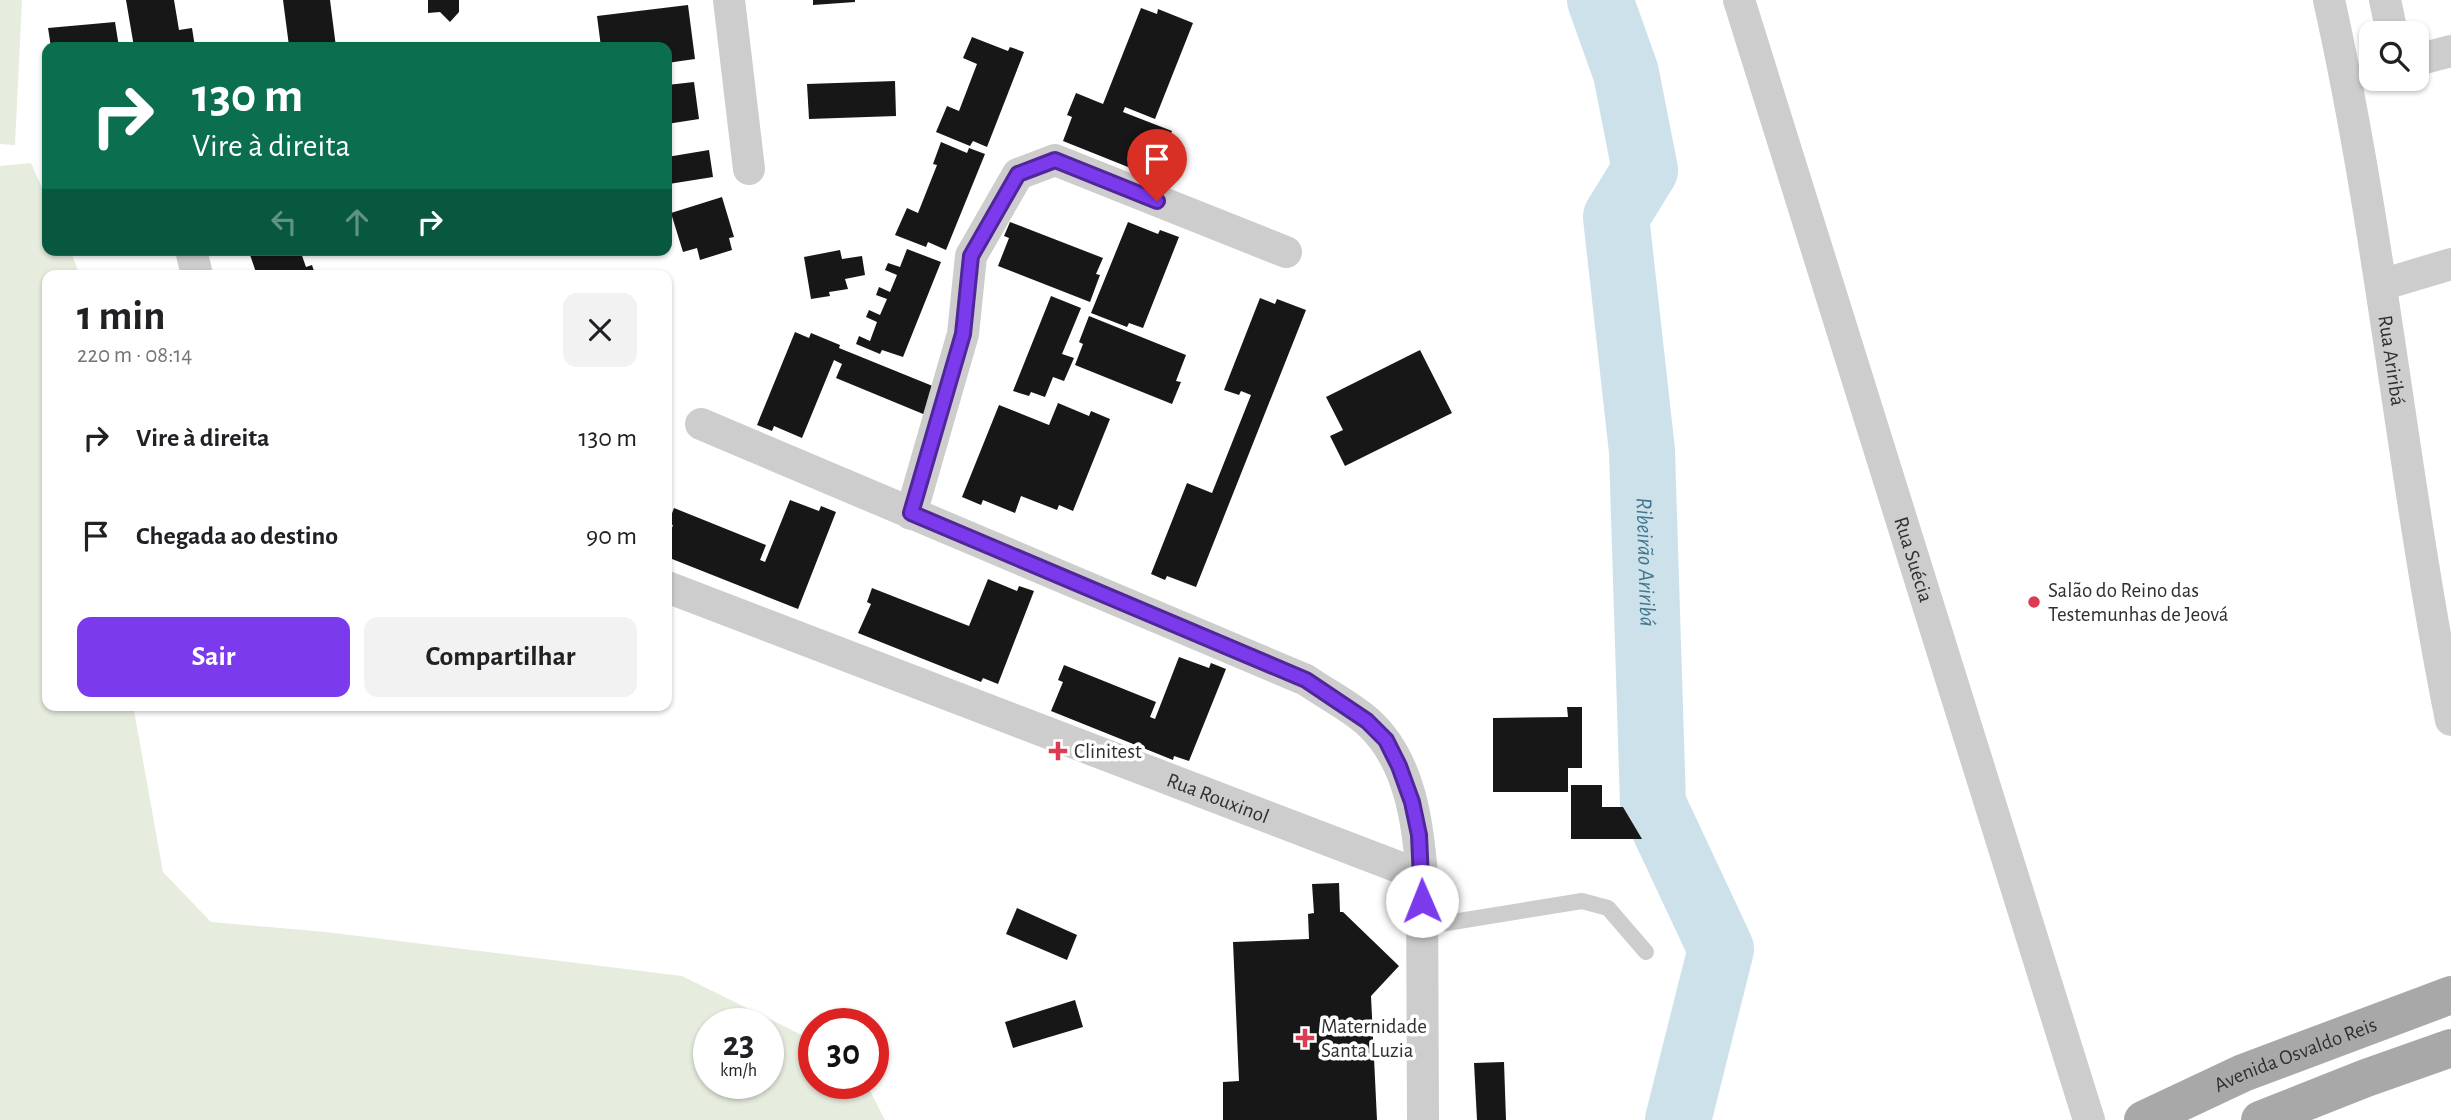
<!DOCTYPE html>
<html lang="pt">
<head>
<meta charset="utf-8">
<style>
	body { margin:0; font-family:"Alegreya Sans",sans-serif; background:#f2f2f2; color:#202124; height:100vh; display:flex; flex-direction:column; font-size:26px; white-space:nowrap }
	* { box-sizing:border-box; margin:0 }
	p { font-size:23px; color:#757577 }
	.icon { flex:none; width:38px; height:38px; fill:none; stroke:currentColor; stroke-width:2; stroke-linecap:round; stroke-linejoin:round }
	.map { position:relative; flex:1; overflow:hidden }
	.side { position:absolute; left:42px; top:270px; width:630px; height:441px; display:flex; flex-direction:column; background:#fff; border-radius:14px; box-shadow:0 2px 5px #0004 }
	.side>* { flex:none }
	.top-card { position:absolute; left:42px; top:42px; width:630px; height:214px; border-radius:14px; box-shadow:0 2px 5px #0004; background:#0b6e4f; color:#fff; overflow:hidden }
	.tools { position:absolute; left:2359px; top:21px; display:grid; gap:14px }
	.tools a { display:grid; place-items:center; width:70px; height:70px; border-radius:14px; background:#fff; box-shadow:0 2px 5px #0004; font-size:35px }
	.speed { position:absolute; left:693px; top:1008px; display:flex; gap:14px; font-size:35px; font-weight:700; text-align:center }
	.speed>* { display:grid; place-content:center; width:91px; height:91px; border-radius:50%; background:#fff; box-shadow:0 2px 5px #0004; line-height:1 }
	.speed small { font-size:18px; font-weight:400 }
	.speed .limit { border:10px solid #d22; background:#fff; color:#111 }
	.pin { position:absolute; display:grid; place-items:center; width:60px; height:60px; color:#fff; margin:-72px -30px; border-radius:50% 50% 50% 0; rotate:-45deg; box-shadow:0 0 7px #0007 }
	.pin .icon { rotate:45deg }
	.me { position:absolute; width:77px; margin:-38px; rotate:359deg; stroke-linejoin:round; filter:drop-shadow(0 0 5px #0008) }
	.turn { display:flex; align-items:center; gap:24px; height:147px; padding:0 35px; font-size:32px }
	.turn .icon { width:91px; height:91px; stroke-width:2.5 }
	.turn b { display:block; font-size:49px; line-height:60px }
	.lanes { display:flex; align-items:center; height:66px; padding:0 35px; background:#0003; justify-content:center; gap:35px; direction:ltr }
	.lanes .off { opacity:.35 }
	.round { display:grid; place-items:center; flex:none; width:74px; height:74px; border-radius:14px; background:#f2f2f2 }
	.overview { display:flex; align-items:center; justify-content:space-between; height:119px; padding:0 35px }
	h1 { font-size:42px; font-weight:700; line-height:52px }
	.action { display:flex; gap:14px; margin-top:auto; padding:14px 35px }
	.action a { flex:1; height:80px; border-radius:14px; background:#7c3aed; color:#fff; font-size:28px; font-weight:700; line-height:80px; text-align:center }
	.action a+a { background:#f2f2f2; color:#202124 }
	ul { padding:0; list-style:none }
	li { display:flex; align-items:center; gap:21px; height:98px; padding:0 35px }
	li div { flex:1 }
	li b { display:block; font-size:26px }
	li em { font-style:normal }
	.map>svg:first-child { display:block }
	.green { fill:#e6ecde; fill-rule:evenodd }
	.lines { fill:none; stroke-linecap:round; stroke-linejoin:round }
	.river { stroke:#cce1ea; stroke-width:66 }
	.building { fill:#171717 }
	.lane { stroke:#cdcdcd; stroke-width:16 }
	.street { stroke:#cdcdcd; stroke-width:32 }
	.primary { stroke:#a8a8a8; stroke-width:38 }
	.route-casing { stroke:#51269a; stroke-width:18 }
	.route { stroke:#7c3aed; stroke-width:12 }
	.poi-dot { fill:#dc3c53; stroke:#fff; stroke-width:2.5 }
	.labels { text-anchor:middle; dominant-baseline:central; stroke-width:7; stroke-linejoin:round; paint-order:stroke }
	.street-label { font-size:21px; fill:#303030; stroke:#fff }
	.poi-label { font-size:21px; fill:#303030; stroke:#fff; text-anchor:start }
	.water-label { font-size:23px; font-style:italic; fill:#41758e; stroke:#fff }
</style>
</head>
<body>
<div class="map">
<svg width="2451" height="1120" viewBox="0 0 2451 1120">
	<rect width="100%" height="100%" fill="#fff"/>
	<g class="green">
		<polygon points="0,0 22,0 15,145 0,144"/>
		<path d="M31 163 47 199V250H70L80 275H47V705H133L163 872 211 922 326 932 682 976 814 1041V1083H866L885 1120H0V166ZM709 1024H768V1083H709Z"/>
	</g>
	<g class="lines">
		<path class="river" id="s1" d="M1600 0 1626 73 1645 170 1616 217 1642 451 1653 804 1721 949 1678 1120"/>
	</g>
	<g class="building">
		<polygon points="126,0 174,0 179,30 192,28 195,47 134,47"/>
		<polygon points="283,0 330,0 336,47 311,47 311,43 289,46"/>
		<polygon points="428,0 459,0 459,12 450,22 440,12 428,13"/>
		<polygon points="813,0 855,0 855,2 813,5"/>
		<polygon points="688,5 695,59 667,63 667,47 601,47 597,16"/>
		<polygon points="1141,8 1157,14 1158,9 1193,23 1155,119 1125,107 1123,112 1172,131 1160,162 1165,163 1158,179 1063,141 1072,117 1067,115 1076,93 1103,104"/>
		<polygon points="115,22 119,47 51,47 48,28"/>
		<polygon points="972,37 1008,51 1010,47 1024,52 987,147 973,141 970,146 936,132 947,106 959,111 977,64 963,58"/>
		<polygon points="895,81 896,116 809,119 807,84"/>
		<polygon points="694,82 699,119 667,124 667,85"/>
		<polygon points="941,142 967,153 969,148 985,154 946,250 928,242 926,247 895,235 907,208 918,213 937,165 933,164"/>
		<polygon points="709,150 713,177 669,184 667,157"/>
		<polygon points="722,197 734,237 729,238 732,250 700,260 697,248 683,252 671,213"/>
		<polygon points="1010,222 1103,258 1096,274 1100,275 1090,302 998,266 1009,238 1004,236"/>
		<polygon points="1128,222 1158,234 1160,230 1179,237 1143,328 1129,323 1127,327 1091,313"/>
		<polygon points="907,249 941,262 903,357 882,350 880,354 856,344 859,336 870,341 877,322 866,317 869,310 880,315 887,299 876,295 879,287 890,292 897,275 885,270 888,263 900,267"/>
		<polygon points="253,250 300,250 306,267 312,265 314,271 305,275 257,275 249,252"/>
		<polygon points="840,250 842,259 862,256 865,275 845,279 848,289 829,292 830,296 811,299 804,257"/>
		<polygon points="1051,296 1081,308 1062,354 1074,358 1064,381 1053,377 1045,397 1031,392 1029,396 1013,391"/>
		<polygon points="1260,298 1275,304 1277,299 1306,310 1196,587 1167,576 1165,580 1151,574 1187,483 1212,493 1251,395 1241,391 1239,395 1224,390"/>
		<polygon points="1089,316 1186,355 1176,381 1181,382 1172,404 1075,365 1083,344 1079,342"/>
		<polygon points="795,332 809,338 811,333 840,345 839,348 940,389 928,416 836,378 842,364 834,360 802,438 774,426 772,431 757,425"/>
		<polygon points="1420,350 1452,413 1345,466 1330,436 1343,430 1326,397"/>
		<polygon points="1058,403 1089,416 1091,411 1110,419 1073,511 1059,505 1057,510 1021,496 1015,513 983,500 981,505 962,497 999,405 1049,425"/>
		<polygon points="790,500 819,511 821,506 836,512 798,609 667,557 667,541 673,525 668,524 674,508 766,545 760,560 765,562"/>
		<polygon points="988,579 1017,591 1019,586 1034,591 998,684 983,678 981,682 858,633 871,604 867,602 872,588 969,626"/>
		<polygon points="1179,657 1209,668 1211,663 1226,669 1189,761 1174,756 1173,760 1051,711 1063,682 1058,680 1064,665 1156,702 1150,717 1155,719"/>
		<polygon points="1567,707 1582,707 1582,768 1568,768 1568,792 1493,792 1493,718 1568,717"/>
		<polygon points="1571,785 1602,785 1602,807 1623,807 1642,839 1571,839"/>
		<polygon points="1339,883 1340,912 1343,912 1399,966 1371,996 1377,1120 1223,1120 1223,1082 1239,1081 1233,942 1309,939 1308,914 1314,913 1312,884"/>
		<polygon points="1017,908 1077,935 1067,960 1006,934"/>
		<polygon points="1075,1000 1083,1027 1013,1048 1005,1022"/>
		<polygon points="1504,1062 1506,1120 1477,1120 1474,1063"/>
	</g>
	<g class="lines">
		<polyline class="lane" points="1422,927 1582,901 1608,908 1646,952"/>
		<g class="street">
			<polyline points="729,0 749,169"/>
			<path id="s2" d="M1739 0 2089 1120"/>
			<path id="s3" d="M2329 0C2382 238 2403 481 2451 720"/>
			<polyline points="2385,0 2392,33"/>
			<polyline points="2417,60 2451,51"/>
			<polyline points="191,250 197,275"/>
			<polyline points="2381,285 2451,264"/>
			<path d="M701 424 1306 680C1326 694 1350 706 1368 722 1410 760 1418 823 1422 876"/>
			<polyline points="911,514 963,334 971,256 1018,174 1055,160 1286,252"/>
			<path id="s4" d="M667 587 1422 876 1423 1120"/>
		</g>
		<g class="primary">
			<path id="s5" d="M2143 1120 2243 1073 2451 995"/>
			<polyline points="2260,1120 2366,1078 2451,1048"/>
		</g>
	</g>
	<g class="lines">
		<defs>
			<polyline id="route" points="1157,201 1055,160 1018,174 971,256 963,334 911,513 1306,680 1367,721 1386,740 1399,766 1412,802 1419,835 1422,901"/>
		</defs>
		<use href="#route" class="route-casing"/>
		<use href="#route" class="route"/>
	</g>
	<g class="poi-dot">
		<circle cx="2034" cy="602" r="7"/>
		<path d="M1054.5 740.5h7v7h7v7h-7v7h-7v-7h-7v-7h7z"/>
		<path d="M1301.5 1027.5h7v7h7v7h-7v7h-7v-7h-7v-7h7z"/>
	</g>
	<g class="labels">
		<g class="street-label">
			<text stroke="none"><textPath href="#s3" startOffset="366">Rua Ariribá</textPath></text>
			<text stroke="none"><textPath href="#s2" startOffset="586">Rua Suécia</textPath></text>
			<text stroke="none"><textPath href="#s4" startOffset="590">Rua Rouxinol</textPath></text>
			<text stroke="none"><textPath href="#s5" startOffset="166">Avenida Osvaldo Reis</textPath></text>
		</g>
		<g class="poi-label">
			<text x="2048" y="590">Salão do Reino das<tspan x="2048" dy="24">Testemunhas de Jeová</tspan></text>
			<text x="1074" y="751">Clinitest</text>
			<text x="1321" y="1026">Maternidade<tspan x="1321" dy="24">Santa Luzia</tspan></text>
		</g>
		<g class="water-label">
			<text stroke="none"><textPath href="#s1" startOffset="578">Ribeirão Ariribá</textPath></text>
		</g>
	</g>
</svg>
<div class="tools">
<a><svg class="icon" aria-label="search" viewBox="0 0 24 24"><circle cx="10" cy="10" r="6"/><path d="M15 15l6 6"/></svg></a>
</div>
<div class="speed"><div>23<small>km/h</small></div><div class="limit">30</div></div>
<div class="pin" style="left:1157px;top:201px;background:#d93025"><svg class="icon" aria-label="arrive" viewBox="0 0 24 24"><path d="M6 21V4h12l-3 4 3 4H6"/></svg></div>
<svg class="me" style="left:1422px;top:901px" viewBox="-20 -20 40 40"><circle r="19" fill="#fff"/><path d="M0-13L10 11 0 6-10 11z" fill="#7c3aed"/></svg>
<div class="top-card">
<div class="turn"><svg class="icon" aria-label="right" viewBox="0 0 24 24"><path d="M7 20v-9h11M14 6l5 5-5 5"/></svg><div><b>130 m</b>Vire à direita</div></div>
<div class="lanes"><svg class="icon off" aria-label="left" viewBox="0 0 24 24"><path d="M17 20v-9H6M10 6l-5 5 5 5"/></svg><svg class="icon off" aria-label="ahead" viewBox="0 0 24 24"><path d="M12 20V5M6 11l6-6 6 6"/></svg><svg class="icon" aria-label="right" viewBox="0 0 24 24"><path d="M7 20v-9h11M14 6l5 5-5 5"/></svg></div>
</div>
<section class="side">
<div class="overview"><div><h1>1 min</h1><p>220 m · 08:14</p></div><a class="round"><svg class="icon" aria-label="close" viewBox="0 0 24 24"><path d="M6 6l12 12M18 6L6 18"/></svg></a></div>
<ul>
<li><svg class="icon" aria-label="right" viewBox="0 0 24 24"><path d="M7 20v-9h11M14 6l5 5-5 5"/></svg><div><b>Vire à direita</b></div><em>130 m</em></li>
<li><svg class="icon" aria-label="arrive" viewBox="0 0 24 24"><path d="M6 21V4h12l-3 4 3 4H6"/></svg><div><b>Chegada ao destino</b></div><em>90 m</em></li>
</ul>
<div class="action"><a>Sair</a><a>Compartilhar</a></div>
</section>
</div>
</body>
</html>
